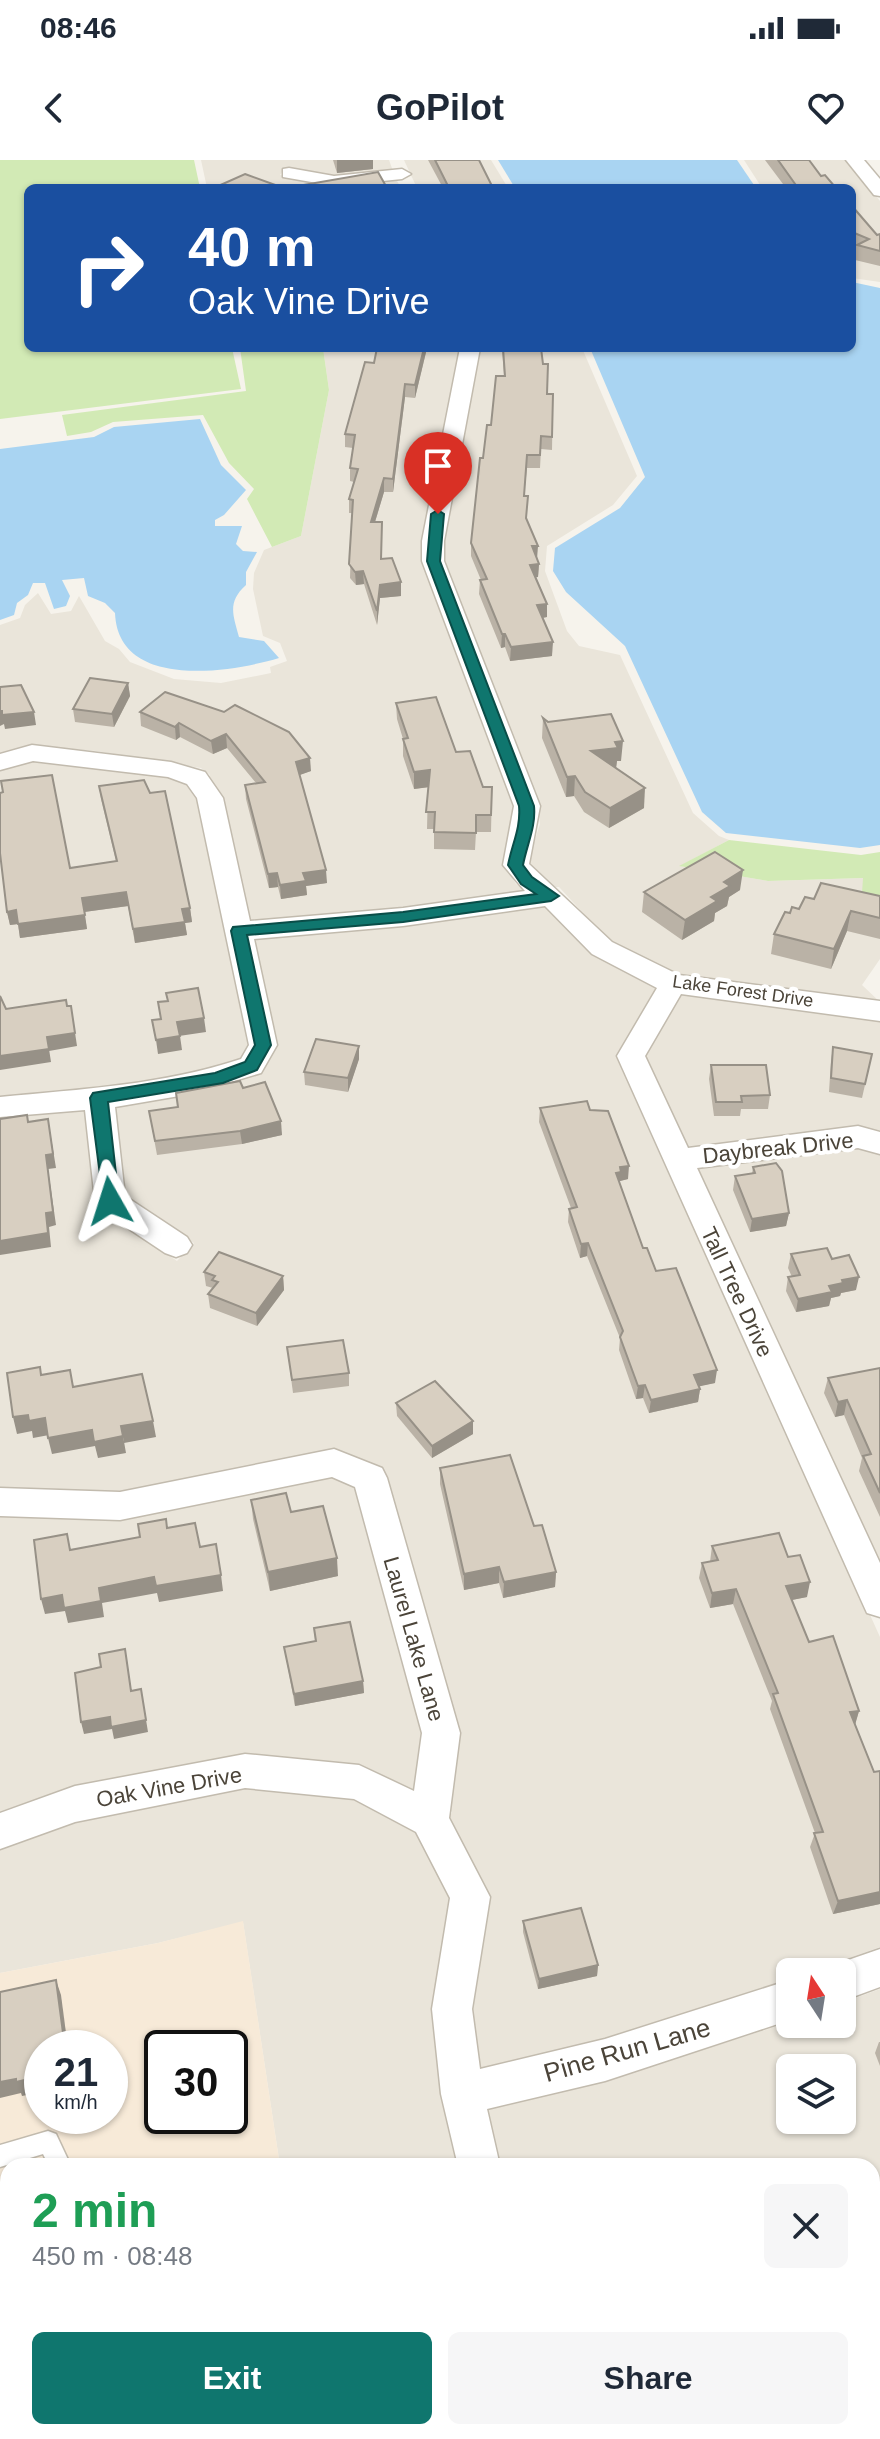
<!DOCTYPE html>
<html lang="en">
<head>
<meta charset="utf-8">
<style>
	body { margin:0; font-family:Arial,sans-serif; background:#f6f6f7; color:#1f2937; height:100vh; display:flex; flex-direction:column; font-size:30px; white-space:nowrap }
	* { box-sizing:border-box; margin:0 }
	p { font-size:26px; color:#747a83 }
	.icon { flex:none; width:44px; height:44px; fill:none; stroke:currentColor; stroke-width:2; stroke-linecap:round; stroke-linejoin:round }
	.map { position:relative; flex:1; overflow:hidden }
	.sheet { position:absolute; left:0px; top:1998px; width:880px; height:282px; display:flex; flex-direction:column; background:#fff; border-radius:24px 24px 0 0; box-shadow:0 2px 6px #0004 }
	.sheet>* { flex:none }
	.guide { position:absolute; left:24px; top:24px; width:832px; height:168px; border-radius:12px; box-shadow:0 2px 6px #0004; background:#1a4fa0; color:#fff; overflow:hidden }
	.needle { width:52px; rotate:348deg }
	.buttons { position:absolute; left:776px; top:1798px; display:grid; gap:16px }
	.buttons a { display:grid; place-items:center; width:80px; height:80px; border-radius:12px; background:#fff; box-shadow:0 2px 6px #0004; font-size:40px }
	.speed { position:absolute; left:24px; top:1870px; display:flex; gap:16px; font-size:40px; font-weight:700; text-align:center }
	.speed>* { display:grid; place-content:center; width:104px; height:104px; border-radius:50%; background:#fff; box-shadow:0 2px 6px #0004; line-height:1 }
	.speed small { font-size:20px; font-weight:400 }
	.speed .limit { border:4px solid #111; border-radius:12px; background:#fff; color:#111 }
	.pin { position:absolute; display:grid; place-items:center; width:68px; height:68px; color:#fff; margin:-82px -34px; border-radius:50% 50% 50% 0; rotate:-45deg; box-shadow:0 0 8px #0007 }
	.pin .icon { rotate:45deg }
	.me { position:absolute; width:88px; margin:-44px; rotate:354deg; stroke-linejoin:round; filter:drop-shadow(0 0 6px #0008) }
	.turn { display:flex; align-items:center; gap:28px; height:168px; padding:0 32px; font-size:36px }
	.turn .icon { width:104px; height:104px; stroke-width:2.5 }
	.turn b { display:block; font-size:56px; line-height:68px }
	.round { display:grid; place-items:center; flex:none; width:84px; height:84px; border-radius:12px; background:#f6f6f7 }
	.headline { display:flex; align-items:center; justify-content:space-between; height:136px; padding:0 32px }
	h1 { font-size:48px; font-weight:700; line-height:60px; color:#1e9e55 }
	.cta { display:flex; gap:16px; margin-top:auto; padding:16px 32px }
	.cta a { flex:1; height:92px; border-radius:12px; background:#0f766e; color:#fff; font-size:32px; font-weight:700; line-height:92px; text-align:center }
	.cta a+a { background:#f6f6f7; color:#1f2937 }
	.status { display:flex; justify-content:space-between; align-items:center; height:56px; padding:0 40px; background:#fff; direction:ltr }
	.status svg { height:22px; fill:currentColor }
	header { display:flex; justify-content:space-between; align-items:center; height:104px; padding:0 32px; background:#fff; font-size:36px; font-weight:700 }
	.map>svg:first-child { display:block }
	.residential { fill:#eae5da; fill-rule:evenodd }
	.commercial { fill:#f7ead8; fill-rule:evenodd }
	.green { fill:#d2eab5 }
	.water { fill:#a9d4f2 }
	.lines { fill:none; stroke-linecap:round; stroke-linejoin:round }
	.lane-casing { stroke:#c2bbae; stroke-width:3 }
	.street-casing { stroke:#c2bbae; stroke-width:3 }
	.lane { fill:#fff; fill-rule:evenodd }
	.street { fill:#fff; fill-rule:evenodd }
	.wall { fill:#bab2a6 }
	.shaded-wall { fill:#979187 }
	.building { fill:#d8cfc1; stroke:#979187; stroke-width:2 }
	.route { fill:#0f766e; stroke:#0a4d48; stroke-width:2 }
	.labels { text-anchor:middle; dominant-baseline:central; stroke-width:8; stroke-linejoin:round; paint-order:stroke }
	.far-street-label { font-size:18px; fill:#4b4439; stroke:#fff }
	.street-label { font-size:22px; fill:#4b4439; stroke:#fff }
	.near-street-label { font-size:26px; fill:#4b4439; stroke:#fff }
</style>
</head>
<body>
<div class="status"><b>08:46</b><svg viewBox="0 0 49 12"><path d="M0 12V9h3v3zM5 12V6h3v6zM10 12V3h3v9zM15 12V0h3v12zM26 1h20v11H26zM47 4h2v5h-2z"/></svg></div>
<header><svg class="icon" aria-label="back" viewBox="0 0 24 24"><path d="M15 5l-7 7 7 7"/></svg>GoPilot<svg class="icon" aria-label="heart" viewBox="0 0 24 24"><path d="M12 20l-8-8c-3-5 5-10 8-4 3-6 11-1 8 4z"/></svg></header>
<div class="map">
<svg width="880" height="2279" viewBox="0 0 880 2279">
	<rect width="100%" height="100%" fill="#f6f3ec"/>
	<g class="residential">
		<polygon points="201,0 389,0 393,11 335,17 285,8 280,15 332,24 396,19 401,28 207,28"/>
		<polygon points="404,0 491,0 508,28 417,28"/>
		<polygon points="744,0 847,0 880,41 880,122 852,118 852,28 762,28"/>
		<polygon points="323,188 461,188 423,380 516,647 504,704 516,724 527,731 400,749 248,762 208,618 210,615 201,608 96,591 34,586 0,595 0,465 20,458 25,445 38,433 51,454 71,451 79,436 105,481 119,489 130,502 174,519 221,523 271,513 270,507 287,501 280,483 263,476 253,429 254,413 264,390 301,376 329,230"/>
		<polygon points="479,188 582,188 637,316 613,345 547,386 545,411 567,471 579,486 620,495 693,653 719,676 729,680 680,706 768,721 864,718 880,752 880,799 862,825 880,842 677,815 610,782 559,727 554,727 527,704 540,664 538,645 443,400 442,382"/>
		<polygon points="33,601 92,605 167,617 188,624 199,641 250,884 242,899 213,910 98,928 0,937 0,610"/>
		<polygon points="546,746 595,794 658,827 619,891 619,898 880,1477 880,1787 810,1812 790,1812 790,1819 748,1835 599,1881 477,1910 449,1659 452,1652 448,1649 376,1306 331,1290 119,1332 0,1329 0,957 87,949 101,1050 177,1101 194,1083 123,1035 113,946 219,929 263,910 252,779"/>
		<polygon points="681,834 880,860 880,972 853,967 684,988 644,898"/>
		<polygon points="859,988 880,993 880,1409 693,1008"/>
		<polygon points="333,1317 357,1327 424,1573 417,1633 361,1605 243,1595 0,1654 0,1356 122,1360"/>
		<polygon points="246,1628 355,1638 418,1671 452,1739 460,2006 280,2006 243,1762 158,1783 0,1813 0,1689 78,1660"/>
		<path d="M880 1829V2279H605L596 2272H872V2006H497L484 1950 611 1919 790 1862 842 1864V1843ZM790 1908H842V1960H790Z"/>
		<polygon points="321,2272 524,2272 532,2279 322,2279"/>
	</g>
	<path class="commercial" d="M243 1761 280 2006H8V2272H321L322 2279H0V1813L158 1783ZM42 1888H110V1956H42ZM162 1888H230V1956H162Z"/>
	<g class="green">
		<polygon points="0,0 194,0 200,28 28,28 28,188 232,188 241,229 0,259"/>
		<polygon points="240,188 323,188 329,230 301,376 272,387 247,339 254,329 229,303 203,255 113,262 91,272 67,276 62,255 246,231"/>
		<polygon points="729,680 861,695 880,692 880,752 861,748 863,718 768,721 679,706"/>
	</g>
	<g class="water">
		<polygon points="498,0 737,0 756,28 515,28"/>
		<polygon points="852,122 880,128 880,685 860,688 726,673 702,652 625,486 566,432 553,411 555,388 620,348 645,317 590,188 852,188"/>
		<path d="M200 259 221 305 246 330 224 355 215 360V366H242L236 384 243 391 257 392 246 412V425C227 442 233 455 239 477L264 481 279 498C229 513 118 530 115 453L105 443 88 436 84 418 62 420 70 436 66 446 54 449 45 423H33L28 435 17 443 14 455 0 460V289L94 277 114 267Z"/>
	</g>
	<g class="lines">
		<defs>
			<g id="lane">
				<polygon points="48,1971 56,1974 71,2006 49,2006 43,1994 0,2007 0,1985"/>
				<polygon points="45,2272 88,2272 85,2279 42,2279"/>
			</g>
			<g id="street">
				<polygon points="846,0 864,0 880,19 880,36 874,35"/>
				<polygon points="289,8 334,16 402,9 411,14 402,19 334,26 283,17 283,9"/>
				<path d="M460 188H480L444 381V401L540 646 529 704 612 782 679 815 880 841V861L681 834 645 896 688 988 858 966 880 972V994L858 988 697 1008 880 1403V1457L867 1453 862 1442 617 896 657 828 592 794 545 746 403 766 254 779 277 885 261 913 191 934 115 947 125 1036 187 1077 192 1085 187 1093 176 1097 165 1093 99 1049 95 1041 85 950 0 957V937C81 929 163 925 241 899L249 885 197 638 187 624 168 617 33 601 0 610V594L32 585 171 602 205 612 223 638 250 761 403 748 525 731 503 705 514 646 422 401V381Z"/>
				<polygon points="334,1289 382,1308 387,1318 460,1573 449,1658 490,1737 472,1849 480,1909 605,1879 790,1820 790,1860 605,1921 487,1949 500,2006 458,2006 441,1934 432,1849 450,1738 416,1672 354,1639 245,1628 75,1662 0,1689 0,1653 75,1626 245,1594 359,1605 414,1631 422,1573 355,1327 332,1317 120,1360 0,1356 0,1328 120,1332"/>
				<polygon points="880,1789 880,1827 842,1841 842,1812 826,1812 828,1807"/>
				<polygon points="536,2272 588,2272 591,2279 539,2279"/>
			</g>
		</defs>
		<use href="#lane" class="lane-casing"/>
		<use href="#street" class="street-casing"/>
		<use href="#lane" class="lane"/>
		<use href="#street" class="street"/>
	</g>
	<g class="wall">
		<polygon points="333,0 373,0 373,9 337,13"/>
		<polygon points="428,0 479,0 493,28 443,28"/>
		<polygon points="765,0 809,0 821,16 836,28 786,28"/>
		<polygon points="852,46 877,75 880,74 880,106 855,100 856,90 852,88"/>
		<polygon points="377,188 427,188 415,238 405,237 393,332 384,332 375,362 382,375 382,399 401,422 401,436 380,438 377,465 364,424 356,425 350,418 352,353 349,353 349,339 354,322 350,321 350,308 353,288 345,287 345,274 374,203"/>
		<polygon points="502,188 541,188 547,234 553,234 552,290 541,289 540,308 527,308 524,336 526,359 539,404 538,417 536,417 547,444 547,457 542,458 552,496 510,501 505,487 501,488 479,434 480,420 481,420 471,396 471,383 483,298 504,216"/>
		<polygon points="128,523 130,536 114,567 75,562 73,549"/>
		<polygon points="165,532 311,611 299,615 327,723 306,726 307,735 281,739 278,727 269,728 246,639 245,625 256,623 227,588 213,594 180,577 176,580 141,566 140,552"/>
		<polygon points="396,543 456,592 483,627 492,627 491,672 476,672 475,690 434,689 434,669 427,669 428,627 414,629 403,596 403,579 397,559"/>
		<polygon points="543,558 621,601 617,601 616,608 644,648 609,668 584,652 574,636 566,637 542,578"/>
		<polygon points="99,626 190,748 192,762 185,763 187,775 135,783 128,746 84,752 87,769 20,778 18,764 10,765 7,752 70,708 116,701 101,639"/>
		<polygon points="740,730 729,737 727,746 715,753 714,761 682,780 642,752 644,732"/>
		<polygon points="880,736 880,779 847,771 831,809 771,794 774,774 790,753 799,749 814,739"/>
		<polygon points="359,886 359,899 348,932 305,925 304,912"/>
		<polygon points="833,887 872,894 862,938 829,932 831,901"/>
		<polygon points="711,905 770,935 768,949 741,949 740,956 714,956 709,919"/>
		<polygon points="243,928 282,975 242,984 157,995 149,951 178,947 176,933"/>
		<polygon points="540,948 590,950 628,1019 620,1021 620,1024 643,1088 715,1223 698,1226 700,1229 698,1242 649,1253 643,1238 636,1239 619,1190 620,1178 587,1096 580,1098 568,1062 569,1049 571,1048 539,962"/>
		<polygon points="753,1007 789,1053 786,1066 750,1072 733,1030 735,1016 752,1014"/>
		<polygon points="791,1094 832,1099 856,1130 841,1133 840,1136 831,1138 829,1146 796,1152 786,1131 788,1117 792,1117 788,1108"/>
		<polygon points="204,1112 283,1116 284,1130 257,1166 210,1148 208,1134 213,1128 206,1126"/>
		<polygon points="287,1187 349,1213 349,1226 293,1233"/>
		<polygon points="880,1208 880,1357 859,1311 862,1298 844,1255 835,1257 824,1233 828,1218"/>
		<polygon points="396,1243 473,1274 432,1298 397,1256"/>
		<polygon points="440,1308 534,1366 556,1412 555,1427 503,1438 499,1423 464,1430 440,1324"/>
		<polygon points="251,1340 291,1352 338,1416 270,1431 253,1359"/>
		<polygon points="712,1386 788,1397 807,1437 791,1440 809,1482 859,1551 855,1564 874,1612 880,1611 880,1744 833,1754 810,1687 815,1673 770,1549 772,1541 733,1444 710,1448 699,1418 702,1403 710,1402"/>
		<polygon points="314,1468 363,1521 364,1533 295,1546 284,1487 315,1481"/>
		<polygon points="523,1761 598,1805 597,1816 538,1829 523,1772"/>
		<polygon points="879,1882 880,1882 880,1906 875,1893"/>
	</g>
	<g class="shaded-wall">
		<polygon points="337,0 373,0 373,9 337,13"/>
		<polygon points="424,188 427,188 415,238 415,225"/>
		<polygon points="405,224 405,237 393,332 393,319"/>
		<polygon points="384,318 384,332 371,375 371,362"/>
		<polygon points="532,386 538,386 537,399"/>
		<polygon points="539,404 538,417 529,418 530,405"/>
		<polygon points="363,411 364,424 356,425 355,412"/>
		<polygon points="401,422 401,436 380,438 377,465 377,451 380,425"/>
		<polygon points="547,444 547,457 536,459 537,445"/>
		<polygon points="502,474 505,474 505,487 501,488"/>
		<polygon points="553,482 552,496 510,501 511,487"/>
		<polygon points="128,523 130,536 114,567 112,554"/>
		<polygon points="0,551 34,552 36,565 5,569 4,564 0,566"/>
		<polygon points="179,563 180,577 176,580 175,567"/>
		<polygon points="226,574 227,588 213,594 211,581"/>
		<polygon points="623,581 621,601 617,601 616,608 591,591 615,582"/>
		<polygon points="310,598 311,611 297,616 296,602"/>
		<polygon points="430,610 430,627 414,629 414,612"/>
		<polygon points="575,616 574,636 566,637 567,617"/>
		<polygon points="645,628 644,648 609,668 610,648"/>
		<polygon points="326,710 327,723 306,726 307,735 281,739 280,725 303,713"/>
		<polygon points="743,710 740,730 729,737 727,746 715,753 714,761 682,780 685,760 711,737 724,722"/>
		<polygon points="277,713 278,727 269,728 268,714"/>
		<polygon points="126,732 128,746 84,752 82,738"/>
		<polygon points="190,748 192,762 185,763 187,775 135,783 133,769 182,749"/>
		<polygon points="16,750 18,764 10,765 7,752"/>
		<polygon points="851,751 847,771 831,809 834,789"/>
		<polygon points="85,755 87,769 20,778 18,764"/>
		<polygon points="71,846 77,886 49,891 47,877"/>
		<polygon points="204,858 206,872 179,876 177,862"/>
		<polygon points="180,876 182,890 158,894 156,880"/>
		<polygon points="359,886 359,899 348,932 348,918"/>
		<polygon points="49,889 51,902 0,910 0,896"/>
		<polygon points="48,959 56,1008 48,1009 56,1065 49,1067 51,1087 0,1095 0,1081 46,1053 46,995"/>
		<polygon points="281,961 282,975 242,984 240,971"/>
		<polygon points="629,1006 628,1019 620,1021 620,1025 616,1013 620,1007"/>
		<polygon points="789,1053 786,1066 750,1072 752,1059"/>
		<polygon points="588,1083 587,1096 580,1098 581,1084"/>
		<polygon points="283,1116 284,1130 257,1166 256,1153"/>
		<polygon points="859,1117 856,1130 841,1133 840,1136 831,1138 829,1146 796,1152 798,1139 842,1120"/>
		<polygon points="717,1210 715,1223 692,1228 694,1215"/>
		<polygon points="645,1225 643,1238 636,1239 638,1226"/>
		<polygon points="700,1229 698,1242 649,1253 651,1240"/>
		<polygon points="847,1240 844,1255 835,1257 838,1242"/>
		<polygon points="28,1255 45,1258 49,1275 33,1278 32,1271 17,1274 13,1257"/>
		<polygon points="153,1261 156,1277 124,1283 121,1266"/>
		<polygon points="473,1261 473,1274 432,1298 432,1286"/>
		<polygon points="92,1270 123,1276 126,1293 98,1298 95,1286 52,1294 48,1278"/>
		<polygon points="337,1398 338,1416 270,1431 268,1412"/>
		<polygon points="499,1407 499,1423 464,1430 464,1414"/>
		<polygon points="556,1412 555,1427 503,1438 504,1422"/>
		<polygon points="221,1415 223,1431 159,1442 157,1433 102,1443 104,1457 68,1463 65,1451 45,1454 41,1439 154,1417"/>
		<polygon points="810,1422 807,1437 782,1442 786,1426"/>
		<polygon points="736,1429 733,1444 710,1448 712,1433"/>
		<polygon points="363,1521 364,1533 295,1546 294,1534"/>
		<polygon points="141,1529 148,1572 114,1579 112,1569 84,1574 81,1562"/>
		<polygon points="859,1551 855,1565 850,1552"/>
		<polygon points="880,1732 880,1744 833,1754 838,1741"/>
		<polygon points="598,1805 597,1816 538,1829 539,1819"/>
		<polygon points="56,1820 61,1835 68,1888 65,1888"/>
		<polygon points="42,1916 42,1932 22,1936 21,1933 0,1938 0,1922 16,1919"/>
	</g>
	<g class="building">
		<polygon points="435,0 479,0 493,28 449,28"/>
		<polygon points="778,0 809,0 821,16 825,15 836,28 798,28"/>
		<polygon points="378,12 387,28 292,27"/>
		<polygon points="245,14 278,26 274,28 216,27"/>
		<polygon points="852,46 877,75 880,74 880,91 857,85 869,79 852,72"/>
		<polygon points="377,188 424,188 415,225 405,224 393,319 384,318 371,362 382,362 381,399 392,398 401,422 380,425 377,451 363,411 355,412 349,404 353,340 349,339 358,309 350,308 355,275 345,274 365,202 374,203"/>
		<polygon points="503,188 541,188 543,204 548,204 547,234 553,234 552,277 541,276 540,295 527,295 524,336 528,336 526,358 538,386 532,386 539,404 530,405 547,444 537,445 553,482 511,487 505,474 502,474 480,420 487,419 471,383 480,298 483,298 487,265 491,265 496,216 505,216"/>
		<polygon points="90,518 128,523 112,554 73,549"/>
		<polygon points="21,525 34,552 2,555 2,551 0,551 0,527"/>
		<polygon points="165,532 224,552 235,545 289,572 310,598 296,602 326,710 303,713 306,721 280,725 277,713 268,714 245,625 265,622 226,574 211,581 179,563 175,567 140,552"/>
		<polygon points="436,537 456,592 470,591 483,627 492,627 491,655 476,655 476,673 434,672 435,652 426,652 430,610 414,612 403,579 408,578 396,543"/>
		<polygon points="611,554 623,581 615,582 618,588 591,591 645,628 610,648 585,632 575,616 567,617 543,558 548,562"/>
		<polygon points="52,615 70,708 117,701 99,626 144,620 150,633 165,631 190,748 182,749 185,762 133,769 126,732 82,738 85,755 18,764 16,750 7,752 0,693 0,633 3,632 1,621"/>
		<polygon points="715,692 743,710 724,722 730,726 711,737 717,741 685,760 644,732"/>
		<polygon points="821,723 880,736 880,758 851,751 834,789 774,774 785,752 790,753 792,747 799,749 805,737 814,739"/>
		<polygon points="198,828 204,858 177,862 180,876 156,880 152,860 161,859 158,842 168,841 166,833"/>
		<polygon points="0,836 6,849 66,840 67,846 71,846 75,873 47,877 49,889 0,896"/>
		<polygon points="316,879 359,886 348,918 304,912"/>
		<polygon points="833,887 872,894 865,924 831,918"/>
		<polygon points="711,905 766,905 770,935 741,936 742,942 716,942"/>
		<polygon points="240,921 243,928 265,922 281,961 240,971 155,981 149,951 178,947 176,933"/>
		<polygon points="587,941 590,950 608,951 629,1006 620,1007 621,1012 616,1013 643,1088 647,1088 656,1111 676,1108 717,1210 694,1215 700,1229 651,1240 645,1225 638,1226 620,1177 623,1171 588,1083 581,1084 569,1049 577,1047 540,948"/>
		<polygon points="27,955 28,962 48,959 53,994 46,995 53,1052 46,1053 48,1073 0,1081 0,959"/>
		<polygon points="776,1003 782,1011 789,1053 752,1059 735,1016 755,1013 753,1007"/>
		<polygon points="827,1088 832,1099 849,1095 859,1117 842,1120 843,1123 829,1126 832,1132 798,1139 788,1117 800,1115 791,1094"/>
		<polygon points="219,1092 283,1116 256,1153 208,1134 218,1122 212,1120 215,1116 204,1112"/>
		<polygon points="343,1180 349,1213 292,1220 287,1187"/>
		<polygon points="40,1207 41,1215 70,1210 73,1227 142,1214 153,1261 121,1266 123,1276 94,1282 92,1270 48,1278 45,1258 29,1261 28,1255 13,1257 7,1213"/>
		<polygon points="880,1208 880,1333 863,1296 871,1294 847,1240 838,1242 828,1218"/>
		<polygon points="435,1221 473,1261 432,1286 396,1243"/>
		<polygon points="510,1295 534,1366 542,1365 556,1412 504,1422 499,1407 464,1414 440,1308"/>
		<polygon points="286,1333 291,1352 323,1346 337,1398 268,1412 251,1340"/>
		<polygon points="166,1359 167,1368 195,1363 200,1387 216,1384 221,1415 156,1426 154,1417 99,1428 101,1441 64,1448 62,1435 41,1439 34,1380 67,1374 70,1390 140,1377 138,1364"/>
		<polygon points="779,1373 788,1397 800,1395 810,1422 786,1426 809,1482 833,1476 859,1551 850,1552 874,1612 880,1611 880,1732 838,1741 814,1673 823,1672 773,1534 778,1533 736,1429 712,1433 702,1403 718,1400 712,1386"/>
		<polygon points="350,1462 363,1521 294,1534 284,1487 316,1481 314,1468"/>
		<polygon points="125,1489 131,1531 141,1529 146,1560 111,1567 110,1557 81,1562 75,1513 101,1507 99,1494"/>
		<polygon points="581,1748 598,1805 539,1819 523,1761"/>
		<polygon points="56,1820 65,1888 42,1888 42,1916 16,1922 16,1919 0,1922 0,1832"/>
		<polygon points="162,2272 262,2272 263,2279 163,2279"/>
	</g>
	<path class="route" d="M438 350 444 354 440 401 534 646C536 667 527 684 523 705L532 717 559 736 551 741 403 762 247 775 271 885 257 910 223 923 108 942 119 1041 116 1046H104L90 938 93 933 215 913 245 902 255 885 231 771 233 767 403 752 536 734 521 724 508 705C512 684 521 668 519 646L427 401 431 354Z"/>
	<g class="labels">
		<g class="far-street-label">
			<text transform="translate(743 831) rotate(8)">Lake Forest Drive</text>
		</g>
		<g class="street-label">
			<text transform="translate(778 988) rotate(-6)">Daybreak Drive</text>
			<text transform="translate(737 1132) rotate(65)">Tall Tree Drive</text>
			<text transform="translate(414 1479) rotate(74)">Laurel Lake Lane</text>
			<text transform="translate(169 1627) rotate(-10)">Oak Vine Drive</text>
		</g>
		<g class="near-street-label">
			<text transform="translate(627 1890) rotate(-16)">Pine Run Lane</text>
		</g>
	</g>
</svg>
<div class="buttons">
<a><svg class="needle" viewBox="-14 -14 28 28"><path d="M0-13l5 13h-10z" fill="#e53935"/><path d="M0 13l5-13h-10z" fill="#747a83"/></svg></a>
<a><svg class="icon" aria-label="layers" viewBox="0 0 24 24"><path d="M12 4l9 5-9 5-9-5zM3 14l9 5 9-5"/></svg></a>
</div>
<div class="speed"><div>21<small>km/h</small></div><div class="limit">30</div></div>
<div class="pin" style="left:438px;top:354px;background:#d93025"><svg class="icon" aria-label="arrive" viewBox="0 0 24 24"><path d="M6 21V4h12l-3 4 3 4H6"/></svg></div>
<svg class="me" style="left:110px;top:1041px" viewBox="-20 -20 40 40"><path d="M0-17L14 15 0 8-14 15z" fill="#0f766e" stroke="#fff" stroke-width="4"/></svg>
<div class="guide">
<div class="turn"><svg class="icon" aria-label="right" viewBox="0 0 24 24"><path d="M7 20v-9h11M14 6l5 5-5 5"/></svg><div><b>40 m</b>Oak Vine Drive</div></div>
</div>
<section class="sheet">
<div class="headline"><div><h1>2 min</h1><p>450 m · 08:48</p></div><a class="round"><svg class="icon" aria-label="close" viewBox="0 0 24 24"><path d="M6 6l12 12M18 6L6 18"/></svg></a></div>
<div class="cta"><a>Exit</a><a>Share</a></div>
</section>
</div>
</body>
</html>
